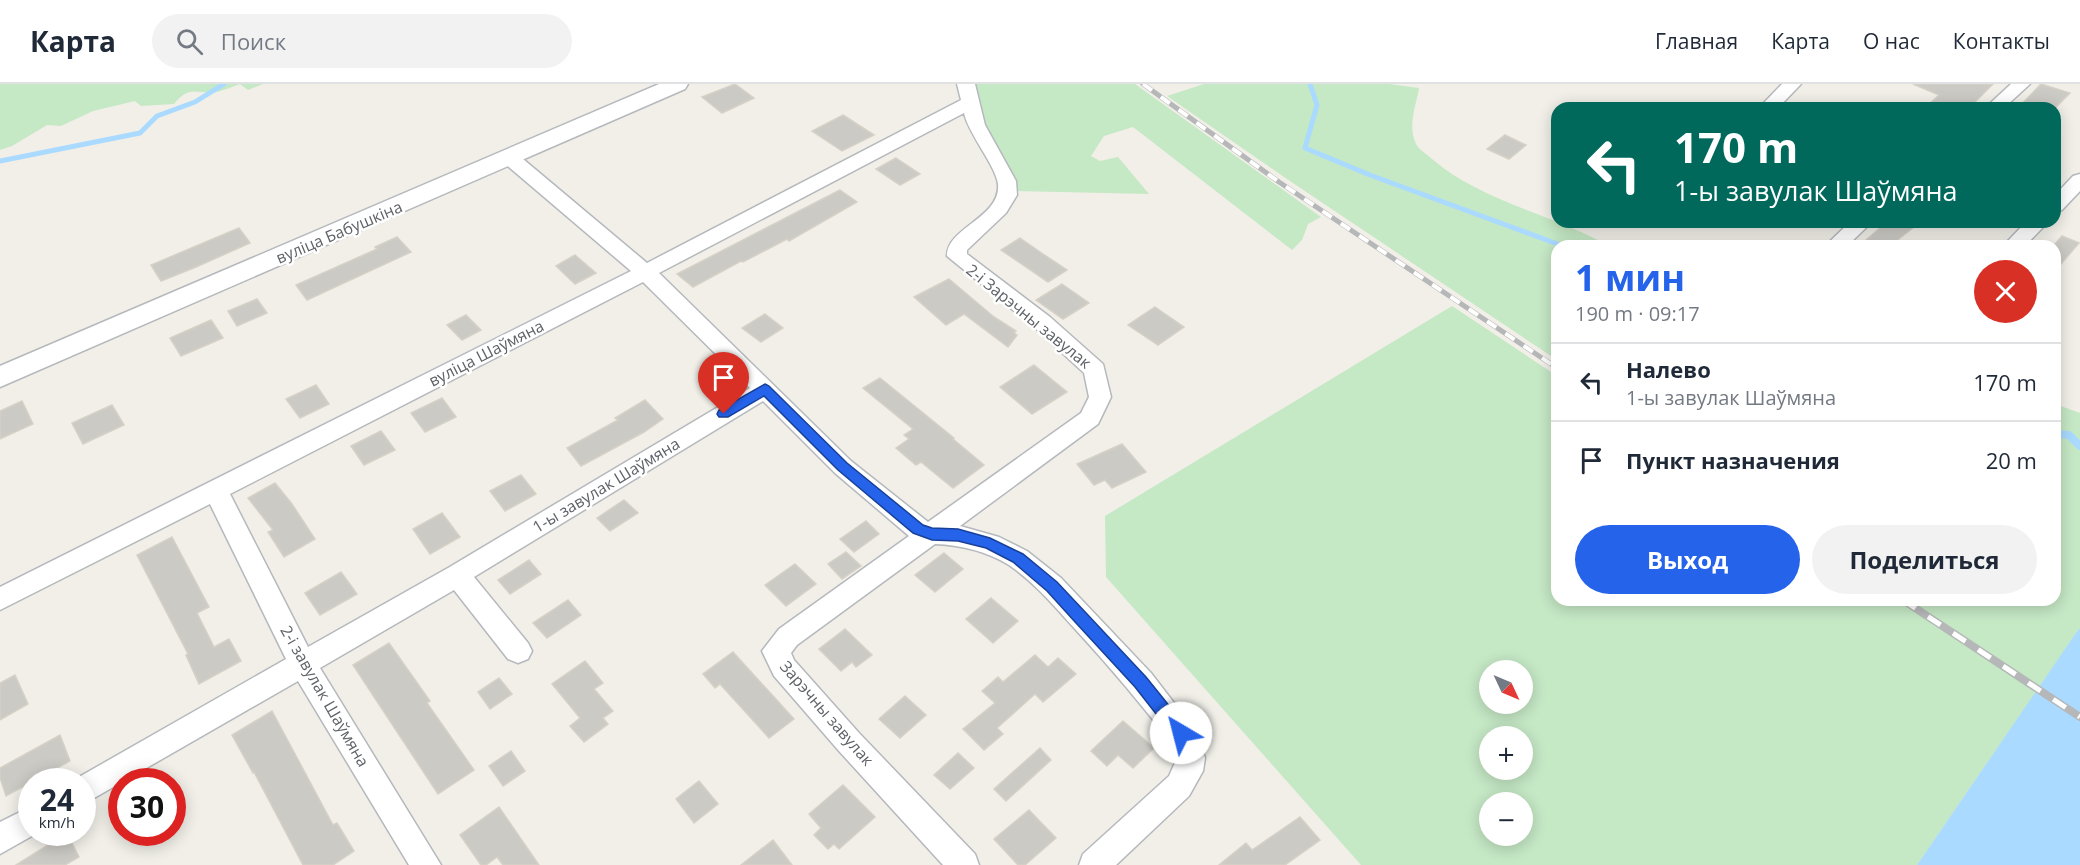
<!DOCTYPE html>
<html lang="ru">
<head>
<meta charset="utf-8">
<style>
	body { margin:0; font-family:"Open Sans",sans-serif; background:#f2f2f3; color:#1f2937; height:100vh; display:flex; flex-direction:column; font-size:22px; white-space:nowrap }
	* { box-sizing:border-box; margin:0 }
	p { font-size:20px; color:#747a83 }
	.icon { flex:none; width:33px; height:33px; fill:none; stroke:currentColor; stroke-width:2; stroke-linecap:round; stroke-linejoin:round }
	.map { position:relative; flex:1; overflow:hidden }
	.details { position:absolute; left:1551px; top:156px; width:510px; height:366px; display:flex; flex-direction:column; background:#fff; border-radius:18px; box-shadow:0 3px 15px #0003 }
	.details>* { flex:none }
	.banner { position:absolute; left:1551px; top:18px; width:510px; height:126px; border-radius:18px; box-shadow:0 3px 15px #0003; background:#00695c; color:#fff; overflow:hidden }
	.needle { width:39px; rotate:134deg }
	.tools { position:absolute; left:1479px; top:576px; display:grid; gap:12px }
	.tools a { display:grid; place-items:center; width:54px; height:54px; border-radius:50%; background:#fff; box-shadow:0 3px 15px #0003; font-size:30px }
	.speed { position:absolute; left:18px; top:684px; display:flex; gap:12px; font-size:30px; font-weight:700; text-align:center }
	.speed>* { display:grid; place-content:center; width:78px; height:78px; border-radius:50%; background:#fff; box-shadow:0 3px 15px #0003; line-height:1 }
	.speed small { font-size:15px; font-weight:400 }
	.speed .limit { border:9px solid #d22; background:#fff; color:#111 }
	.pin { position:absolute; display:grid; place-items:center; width:51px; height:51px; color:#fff; margin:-62px -26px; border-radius:50% 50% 50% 0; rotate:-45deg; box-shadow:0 0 6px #0007 }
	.pin .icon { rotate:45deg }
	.me { position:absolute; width:66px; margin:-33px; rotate:323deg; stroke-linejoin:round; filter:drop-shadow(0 0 4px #0008) }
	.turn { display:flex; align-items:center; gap:21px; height:126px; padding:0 24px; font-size:27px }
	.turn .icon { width:78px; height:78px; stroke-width:2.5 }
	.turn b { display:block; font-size:42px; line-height:51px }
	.round { display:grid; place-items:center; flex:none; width:63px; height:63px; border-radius:32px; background:#f2f2f3 }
	.headline { display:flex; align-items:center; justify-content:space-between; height:102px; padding:0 24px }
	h1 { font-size:36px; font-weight:700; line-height:45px; color:#2563eb }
	.cta { display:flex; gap:12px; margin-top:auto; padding:12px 24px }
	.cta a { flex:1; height:69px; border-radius:36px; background:#2563eb; color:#fff; font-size:24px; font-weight:700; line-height:69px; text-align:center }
	.cta a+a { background:#f2f2f3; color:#1f2937 }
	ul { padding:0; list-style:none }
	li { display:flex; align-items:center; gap:18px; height:78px; padding:0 24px; border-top:2px solid #e0e1e3 }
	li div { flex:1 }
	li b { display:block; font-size:22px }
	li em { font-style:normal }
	header { display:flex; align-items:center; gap:36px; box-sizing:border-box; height:84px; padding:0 30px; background:#fff; border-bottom:2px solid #e0e1e3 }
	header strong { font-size:28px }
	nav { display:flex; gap:33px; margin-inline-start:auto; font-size:21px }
	.search { width:420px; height:54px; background:#f2f2f3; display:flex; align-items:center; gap:15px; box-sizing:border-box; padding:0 21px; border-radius:33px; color:#747a83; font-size:22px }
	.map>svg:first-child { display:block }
	.green { fill:#c5e8c5; fill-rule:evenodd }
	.water { fill:#aadaff }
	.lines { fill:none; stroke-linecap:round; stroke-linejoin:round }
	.stream-far1 { stroke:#aadaff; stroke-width:5 }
	.stream { stroke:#aadaff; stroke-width:8 }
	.building { fill:#cccac5; stroke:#d6d1c6; stroke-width:1.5 }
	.minor-casing { stroke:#b5b8bc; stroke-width:3 }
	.tertiary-casing { stroke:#b5b8bc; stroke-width:3 }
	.minor { fill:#fff; fill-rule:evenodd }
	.tertiary { fill:#fff; fill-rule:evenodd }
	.rail-far1-casing { stroke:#b6b7b8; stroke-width:5 }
	.rail-casing { stroke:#b6b7b8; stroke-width:8 }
	.rail-far1 { stroke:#fff; stroke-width:4; stroke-dasharray:11; stroke-linecap:butt }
	.rail { stroke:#fff; stroke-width:5; stroke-dasharray:15; stroke-linecap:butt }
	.route { fill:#2563eb; stroke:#184099; stroke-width:1.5 }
	.labels { text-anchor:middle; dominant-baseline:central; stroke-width:5; stroke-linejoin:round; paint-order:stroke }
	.street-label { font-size:16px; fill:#5f6368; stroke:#fff }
</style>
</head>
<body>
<header>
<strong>Карта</strong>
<div class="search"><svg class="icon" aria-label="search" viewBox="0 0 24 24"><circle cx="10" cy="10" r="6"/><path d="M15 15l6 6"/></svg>Поиск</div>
<nav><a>Главная</a><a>Карта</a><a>О нас</a><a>Контакты</a></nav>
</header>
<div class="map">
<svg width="2080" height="781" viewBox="0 0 2080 781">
	<rect width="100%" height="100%" fill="#f1efe8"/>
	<g class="green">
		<path d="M0 0H263L248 6 240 0C232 3 224 6 217 8 198 11 190 0 174 20L141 22 135 17 93 27 61 42 47 41 12 62 0 66Z"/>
		<polygon points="971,0 1135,0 1321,133 1308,140 1302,156 1292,166 1133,43 1104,52 1091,72 1100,77 1118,73 1149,110 1016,107 1016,96 981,41"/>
		<path d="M1204 0H1389L1419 4C1416 22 1406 46 1418 63 1421 67 1428 71 1432 75 1482 118 1553 130 1609 162H1557V276L1287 95 1167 12Z"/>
		<path d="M1452 222 1557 292V516H2055V320L2080 329V544L1917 781H1361L1106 493 1105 432ZM1490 586H1522V620H1490ZM1490 652H1522V686H1490ZM1490 718H1522V752H1490Z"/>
	</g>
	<polygon class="water" points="2080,544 2080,781 1917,781 2076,549"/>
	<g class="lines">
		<g class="stream-far1">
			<polyline points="1310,0 1317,21 1305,64 1370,91 1563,162"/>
			<polyline points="0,77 140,49 157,32 195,18 224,0"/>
		</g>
		<polyline class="stream" points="2055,350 2069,351 2080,362"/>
	</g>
	<g class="building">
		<polygon points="735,0 754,14 722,29 702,13"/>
		<polygon points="1913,0 1993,0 1969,24 1925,24 1939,11"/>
		<polygon points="2041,0 2070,9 2055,24 2018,24"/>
		<polygon points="843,31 874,51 842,67 812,47"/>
		<polygon points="1505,51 1526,61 1509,75 1487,65"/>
		<polygon points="896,74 920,90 900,101 876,85"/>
		<polygon points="840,106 857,118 789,157 787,155 743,178 741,177 693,203 677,190"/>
		<polygon points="1887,138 1920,138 1890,162 1859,162"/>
		<polygon points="239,144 250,159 196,183 161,197 151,181"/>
		<polygon points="2062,152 2079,159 2055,187 2055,160"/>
		<polygon points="397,153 411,168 307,216 296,201 377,165 375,163"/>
		<polygon points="1020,154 1043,170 1067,186 1048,198 1001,166"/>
		<polygon points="575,171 596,189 575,200 556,182"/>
		<polygon points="949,195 994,233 1016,247 1014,249 1017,251 1008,263 964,230 946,241 914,213"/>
		<polygon points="1062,200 1089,219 1063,235 1036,216"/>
		<polygon points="257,215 267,229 237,242 228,227"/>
		<polygon points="1155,223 1184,243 1158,261 1128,241"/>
		<polygon points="765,230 783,244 761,258 742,244"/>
		<polygon points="466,231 481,246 462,256 447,241"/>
		<polygon points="211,236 223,254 181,272 170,254"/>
		<polygon points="1034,281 1067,308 1032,330 1000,303"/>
		<polygon points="880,294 954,354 953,355 984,381 953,404 921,378 916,381 896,364 909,355 904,351 913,345 863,304"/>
		<polygon points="316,301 329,320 300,334 286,315"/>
		<polygon points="442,314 456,333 425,348 411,329"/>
		<polygon points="645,316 663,335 644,348 581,382 567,364 618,336 615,334"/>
		<polygon points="22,317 33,340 0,355 0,327"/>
		<polygon points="112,321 124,341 83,360 72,339"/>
		<polygon points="381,347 395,366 364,381 351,362"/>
		<polygon points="1122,360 1146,388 1112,404 1105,396 1094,401 1077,380"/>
		<polygon points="521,391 536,410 505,427 490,407"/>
		<polygon points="275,399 292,420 315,455 284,473 268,448 273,446 248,414"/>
		<polygon points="624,416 638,429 610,447 597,434"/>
		<polygon points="442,429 460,453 430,470 413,445"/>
		<polygon points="866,437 879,450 854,468 840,455"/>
		<polygon points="172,453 209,523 197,529 214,563 229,555 241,577 199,600 186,571 188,570 137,471"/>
		<polygon points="846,468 861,482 842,495 828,480"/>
		<polygon points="944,469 963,485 935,508 915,491"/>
		<polygon points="529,476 541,490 510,510 498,496"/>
		<polygon points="795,480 816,500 786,522 765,501"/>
		<polygon points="341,488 357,510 320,531 305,509"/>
		<polygon points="991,514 1018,537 993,559 966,535"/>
		<polygon points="568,516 581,531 547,554 533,539"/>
		<polygon points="845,545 872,571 856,583 852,578 841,587 819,565"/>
		<polygon points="389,559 430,617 427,619 474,686 438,710 353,581"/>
		<polygon points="733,568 794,635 769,654 720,600 715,604 703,590"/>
		<polygon points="1035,571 1048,583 1058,574 1076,590 1043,618 1035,610 997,644 1003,650 984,666 963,645 995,619 982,607 998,593 1003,598"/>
		<polygon points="585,577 603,599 594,605 613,627 603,634 608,640 584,658 570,642 580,634 552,600"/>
		<polygon points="15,591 28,620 0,636 0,599"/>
		<polygon points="499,594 512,610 490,625 478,608"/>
		<polygon points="905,612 926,631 900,654 879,635"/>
		<polygon points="272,627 333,741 337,739 354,767 333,781 303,781 254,688 253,689 232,651"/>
		<polygon points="1123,637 1154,664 1133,684 1118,671 1107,682 1091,667"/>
		<polygon points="60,651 70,677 6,712 0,694 0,684"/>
		<polygon points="1040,664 1051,676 1006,717 994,705"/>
		<polygon points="511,667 525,687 503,702 489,682"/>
		<polygon points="958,669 974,684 950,705 934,691"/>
		<polygon points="699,697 718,720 694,739 676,715"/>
		<polygon points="843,701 875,733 839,765 834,760 828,765 814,751 821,744 809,730"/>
		<polygon points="499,723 539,781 503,781 497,773 486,781 481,781 460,751"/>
		<polygon points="1029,726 1056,754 1025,781 1018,781 994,755"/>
		<polygon points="1300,733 1320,756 1285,781 1219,781 1246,759 1252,766"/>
		<polygon points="67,749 79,773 65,781 16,781"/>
		<polygon points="773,756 792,781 741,781"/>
	</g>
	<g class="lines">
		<defs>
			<g id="minor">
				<path d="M957 0H975L985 41 1016 97 1017 111 1006 129 967 166V170L1050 233 1103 280 1111 313 1098 340 960 442 999 453 1027 467 1061 494 1151 589 1198 650 1205 674 1203 687 1189 712 1116 781H1079L1083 770 1169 692 1177 674 1175 664C1143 622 1110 583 1075 545 1054 522 1034 498 1009 481 986 467 961 461 935 460L797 561 791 569 794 576 859 649 975 770 979 781H943L839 667 774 592 762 567 779 545 909 452 835 389 763 317 474 493 528 559 532 567 528 575 518 579 508 575 454 506 320 584 441 781H409L298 597 82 721V698L72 697 286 575 210 420 0 526V503L631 187 503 78 501 74 503 70H517L647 179 961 16ZM964 29C969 51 996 82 998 100 1001 134 947 143 947 172L1034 243 1084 289 1089 313 1081 329 928 438 851 377 659 189ZM643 198 750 304 448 484 308 563 230 410Z"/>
				<polygon points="1782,0 1801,0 1778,24 1759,24"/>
				<polygon points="2011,0 2030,0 2004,24 1985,24"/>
				<polygon points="2080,90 2080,107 2062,126 2055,128 2055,111 2073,92"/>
				<polygon points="1850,138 1872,138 1847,162 1825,162"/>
				<polygon points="2026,138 2048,138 2025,162 2003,162"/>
				<polygon points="32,722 32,748 39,748 0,770 0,738"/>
			</g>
			<polygon id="tertiary" points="659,0 688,0 685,5 0,303 0,282"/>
		</defs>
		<use href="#minor" class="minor-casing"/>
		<use href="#tertiary" class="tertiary-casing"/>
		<use href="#minor" class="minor"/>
		<use href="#tertiary" class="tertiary"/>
		<defs>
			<polyline id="rail-far1" points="1143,0 1279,98 1557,284"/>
			<polyline id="rail" points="1903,516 2080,633"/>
		</defs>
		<use href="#rail-far1" class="rail-far1-casing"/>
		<use href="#rail" class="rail-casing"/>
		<use href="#rail-far1" class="rail-far1"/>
		<use href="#rail" class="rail"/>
	</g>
	<polygon class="route" points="765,300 769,302 847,379 923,441 932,444 958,445 990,454 1023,470 1057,498 1087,530 1146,593 1187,644 1189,649 1187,654 1181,656 1175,654 1135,603 1076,539 1047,507 1013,478 986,464 958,457 932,456 913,449 838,386 764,312 728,333 719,333 717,330 719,326"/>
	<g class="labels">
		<g class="street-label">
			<text transform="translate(339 148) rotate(-23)">вуліца Бабушкіна</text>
			<text transform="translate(1029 232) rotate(39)">2-і Зарэчны завулак</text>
			<text transform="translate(486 269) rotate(-27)">вуліца Шаўмяна</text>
			<text transform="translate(606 401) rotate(-31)">1-ы завулак Шаўмяна</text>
			<text transform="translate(325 612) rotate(60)">2-і завулак Шаўмяна</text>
			<text transform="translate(827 629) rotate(49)">Зарэчны завулак</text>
		</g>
	</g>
</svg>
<div class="tools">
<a><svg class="needle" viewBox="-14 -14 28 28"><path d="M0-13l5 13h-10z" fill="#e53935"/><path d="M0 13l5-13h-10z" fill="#747a83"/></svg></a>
<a>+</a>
<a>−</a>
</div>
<div class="speed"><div>24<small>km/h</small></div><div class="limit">30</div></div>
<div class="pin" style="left:724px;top:330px;background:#d93025"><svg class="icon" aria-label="arrive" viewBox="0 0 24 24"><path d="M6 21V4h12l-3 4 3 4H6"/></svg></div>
<svg class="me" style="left:1181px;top:649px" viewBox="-20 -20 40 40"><circle r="19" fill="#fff"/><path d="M0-13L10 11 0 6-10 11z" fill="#2563eb"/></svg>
<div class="banner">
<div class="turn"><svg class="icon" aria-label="left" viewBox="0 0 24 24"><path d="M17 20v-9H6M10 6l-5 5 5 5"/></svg><div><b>170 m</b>1-ы завулак Шаўмяна</div></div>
</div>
<section class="details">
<div class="headline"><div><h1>1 мин</h1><p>190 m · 09:17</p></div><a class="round" style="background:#d93025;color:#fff"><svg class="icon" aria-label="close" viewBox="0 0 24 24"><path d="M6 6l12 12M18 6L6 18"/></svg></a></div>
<ul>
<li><svg class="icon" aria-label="left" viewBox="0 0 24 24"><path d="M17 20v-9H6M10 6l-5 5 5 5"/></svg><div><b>Налево</b><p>1-ы завулак Шаўмяна</p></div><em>170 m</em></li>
<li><svg class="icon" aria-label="arrive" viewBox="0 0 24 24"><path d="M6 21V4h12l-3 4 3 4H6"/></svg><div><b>Пункт назначения</b></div><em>20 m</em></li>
</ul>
<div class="cta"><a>Выход</a><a>Поделиться</a></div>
</section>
</div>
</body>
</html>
